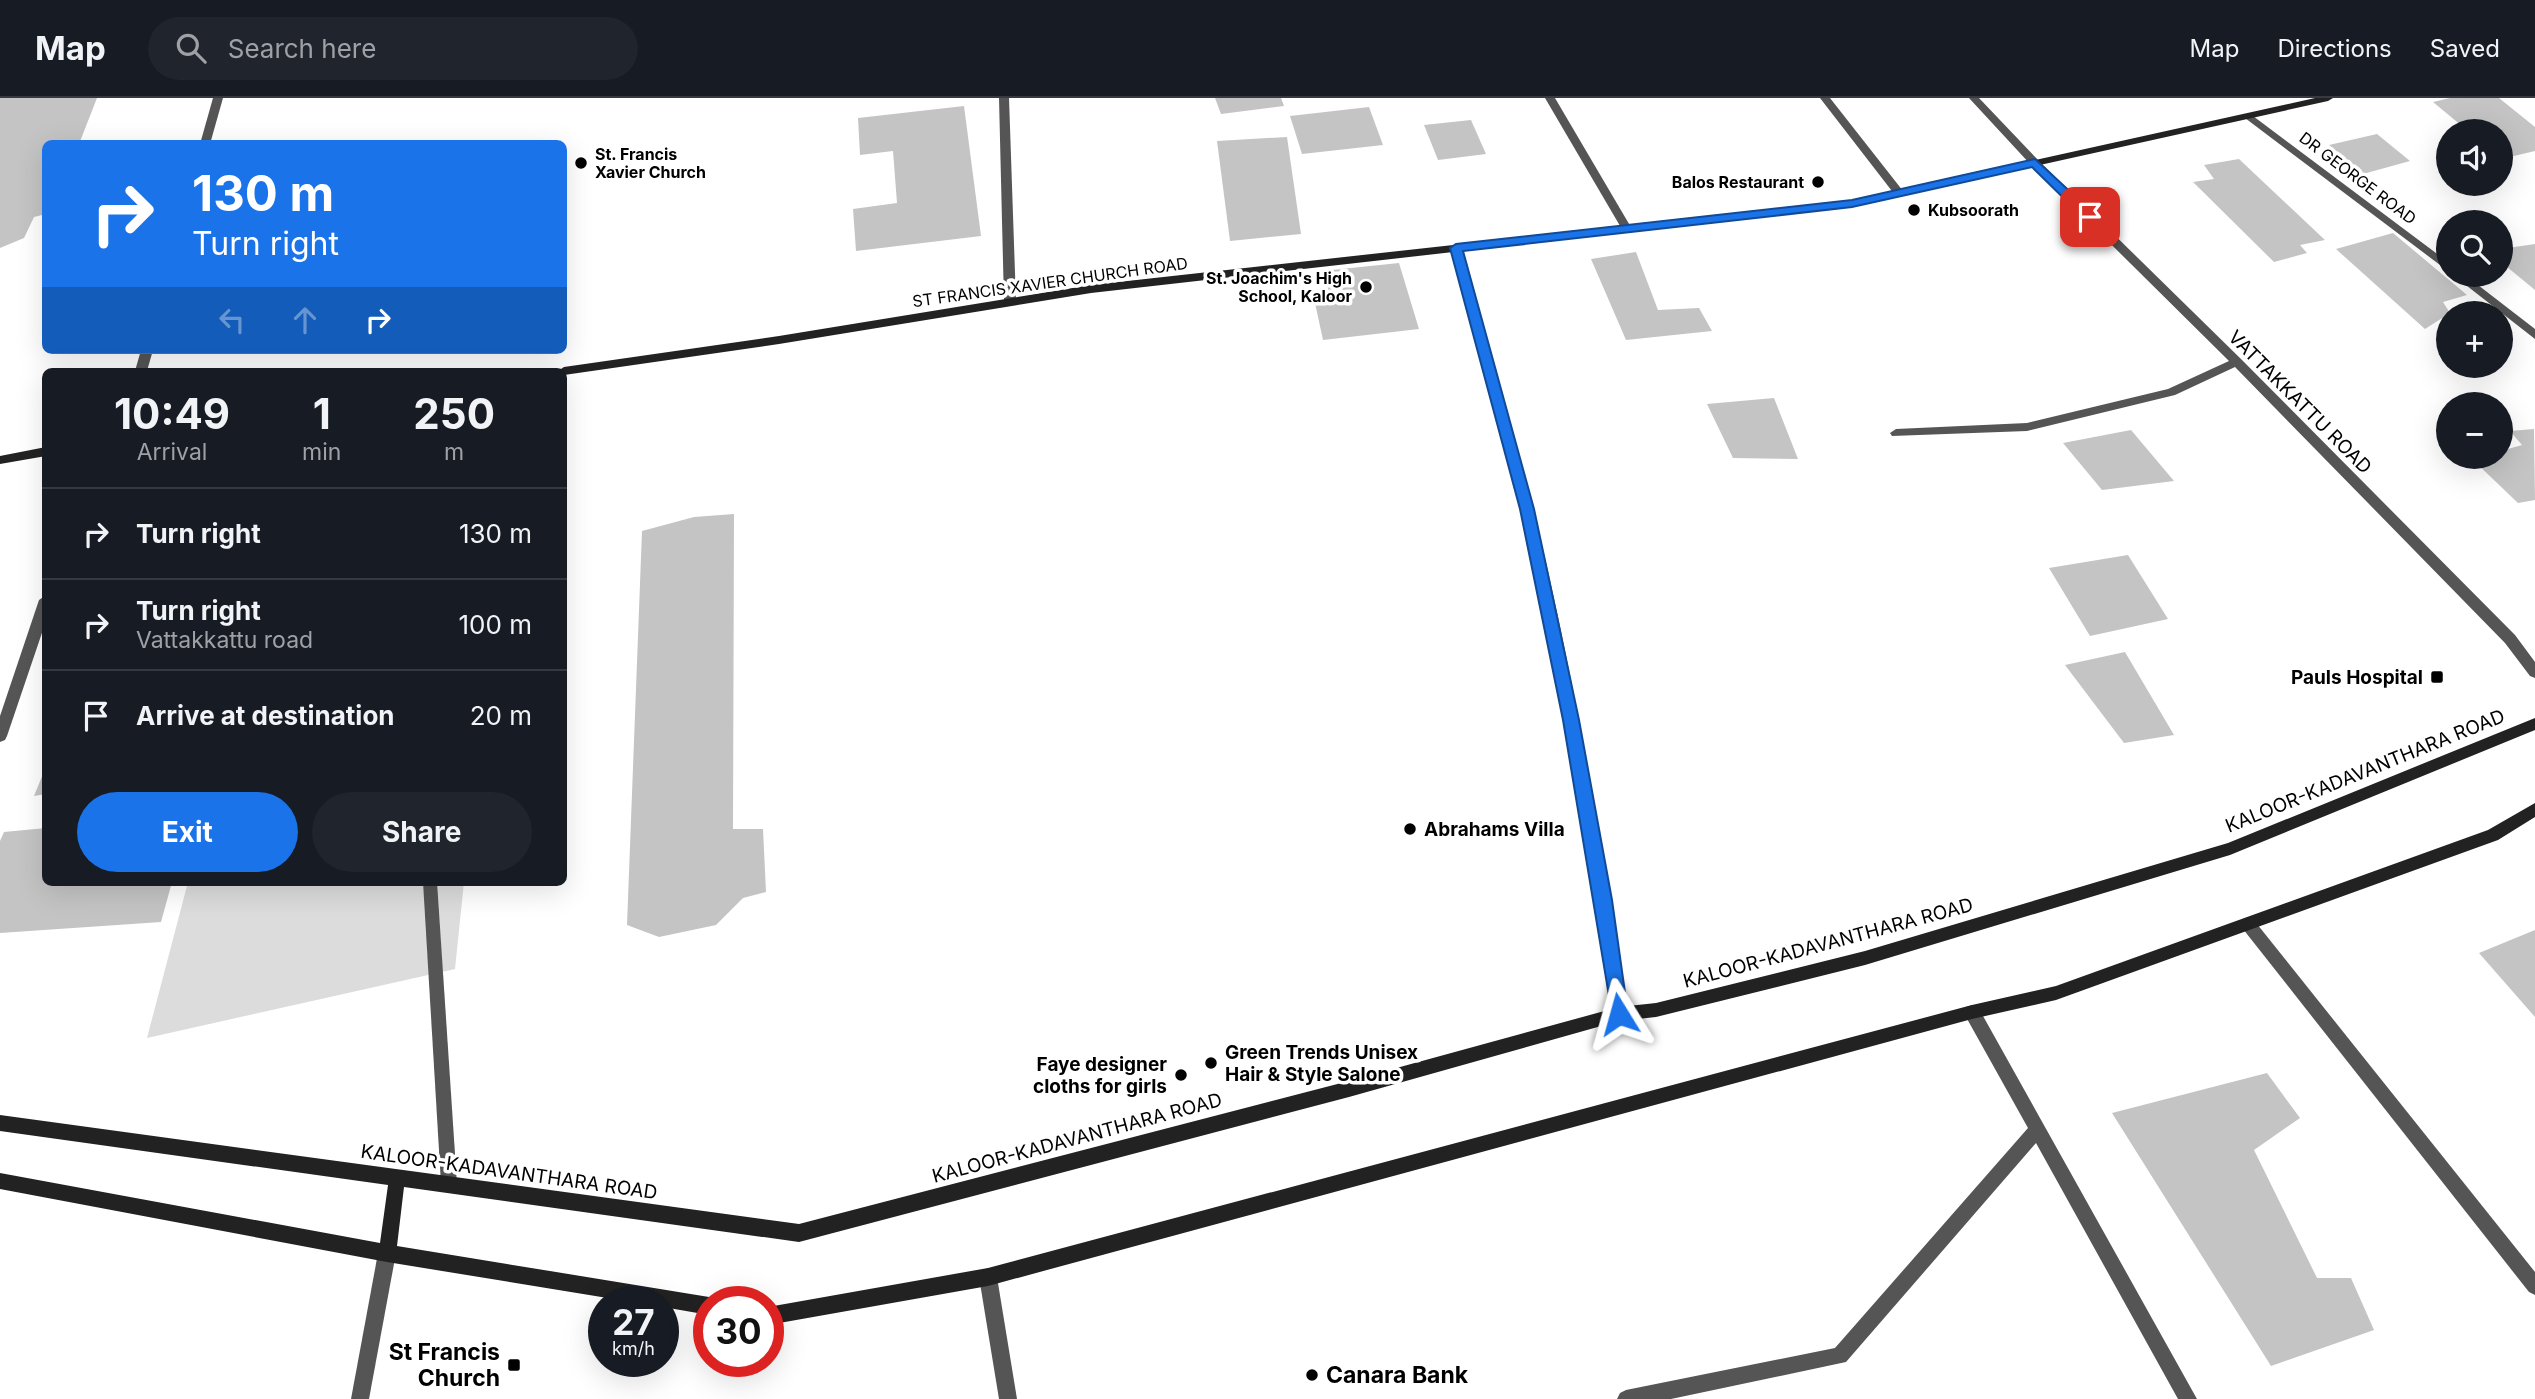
<!DOCTYPE html>
<html lang="en">
<head>
<meta charset="utf-8">
<style>
	body { margin:0; font-family:Inter,sans-serif; background:#20242c; color:#f1f3f6; height:100vh; display:flex; flex-direction:column; font-size:26px; white-space:nowrap }
	* { box-sizing:border-box; margin:0 }
	p { font-size:23px; color:#9ea1a6 }
	.icon { flex:none; width:38px; height:38px; fill:none; stroke:currentColor; stroke-width:2; stroke-linecap:round; stroke-linejoin:round }
	.map { position:relative; flex:1; overflow:hidden }
	.side { position:absolute; left:42px; top:270px; width:525px; height:518px; display:flex; flex-direction:column; background:#171b24; border-radius:10px; box-shadow:0 7px 28px #0002 }
	.side>* { flex:none }
	.hud { position:absolute; left:42px; top:42px; width:525px; height:214px; border-radius:10px; box-shadow:0 7px 28px #0002; background:#1a73e8; color:#fff; overflow:hidden }
	.tools { position:absolute; left:2436px; top:21px; display:grid; gap:14px }
	.tools a { display:grid; place-items:center; width:77px; height:77px; border-radius:50%; background:#171b24; box-shadow:0 7px 28px #0002; font-size:35px }
	.speed { position:absolute; left:588px; top:1188px; display:flex; gap:14px; font-size:35px; font-weight:700; text-align:center }
	.speed>* { display:grid; place-content:center; width:91px; height:91px; border-radius:50%; background:#171b24; box-shadow:0 7px 28px #0002; line-height:1 }
	.speed small { font-size:18px; font-weight:400 }
	.speed .limit { border:10px solid #d22; background:#fff; color:#111 }
	.pin { position:absolute; display:grid; place-items:center; width:60px; height:60px; color:#fff; margin:-30px; border-radius:14px; box-shadow:0 4px 10px #0006 }
	.me { position:absolute; width:77px; margin:-38px; rotate:352deg; stroke-linejoin:round; filter:drop-shadow(0 0 5px #0008) }
	.turn { display:flex; align-items:center; gap:24px; height:147px; padding:0 35px; font-size:32px }
	.turn .icon { width:91px; height:91px; stroke-width:2.5 }
	.turn b { display:block; font-size:49px; line-height:60px }
	.lanes { display:flex; align-items:center; height:66px; padding:0 35px; background:#0003; justify-content:center; gap:35px; direction:ltr }
	.lanes .off { opacity:.35 }
	.eta { display:flex; justify-content:space-evenly; align-items:center; height:119px; text-align:center }
	.eta b { font-size:42px; font-weight:700; line-height:49px }
	.cta { display:flex; gap:14px; margin-top:auto; padding:14px 35px }
	.cta a { flex:1; height:80px; border-radius:42px; background:#1a73e8; color:#fff; font-size:28px; font-weight:700; line-height:80px; text-align:center }
	.cta a+a { background:#20242c; color:#f1f3f6 }
	ul { padding:0; list-style:none }
	li { display:flex; align-items:center; gap:21px; height:91px; padding:0 35px; border-top:2px solid #363941 }
	li div { flex:1 }
	li b { display:block; font-size:26px }
	li em { font-style:normal }
	header { display:flex; align-items:center; gap:42px; box-sizing:border-box; height:98px; padding:0 35px; background:#171b24; border-bottom:2px solid #363941 }
	header strong { font-size:33px }
	nav { display:flex; gap:38px; margin-inline-start:auto; font-size:24px }
	.search { width:490px; height:63px; background:#20242c; display:flex; align-items:center; gap:18px; box-sizing:border-box; padding:0 24px; border-radius:38px; color:#9ea1a6; font-size:26px }
	.map>svg:first-child { display:block }
	.green { fill:#dcdcdc }
	.building { fill:#c4c4c4 }
	.lines { fill:none; stroke-linecap:round; stroke-linejoin:round }
	.lane { fill:#555; fill-rule:evenodd }
	.street { fill:#555; fill-rule:evenodd }
	.secondary { fill:#222; fill-rule:evenodd }
	.route { fill:#1a73e8; stroke:#114b97; stroke-width:2 }
	.poi-dot { fill:#000; stroke:#fff; stroke-width:2.5 }
	.labels { text-anchor:middle; dominant-baseline:central; stroke-width:7; stroke-linejoin:round; paint-order:stroke }
	.far-poi-label { font-size:16px; font-weight:bold; fill:#000; stroke:#fff; text-anchor:start }
	.far-street-label { font-size:16px; fill:#000; stroke:#fff }
	.street-label { font-size:19px; fill:#000; stroke:#fff }
	.poi-label { font-size:19px; font-weight:bold; fill:#000; stroke:#fff; text-anchor:end }
	.near-poi-label { font-size:23px; font-weight:bold; fill:#000; stroke:#fff; text-anchor:end }
</style>
</head>
<body>
<header>
<strong>Map</strong>
<div class="search"><svg class="icon" aria-label="search" viewBox="0 0 24 24"><circle cx="10" cy="10" r="6"/><path d="M15 15l6 6"/></svg>Search here</div>
<nav><a>Map</a><a>Directions</a><a>Saved</a></nav>
</header>
<div class="map">
<svg width="2535" height="1301" viewBox="0 0 2535 1301">
	<rect width="100%" height="100%" fill="#fff"/>
	<polygon class="green" points="188,784 464,784 455,871 147,940"/>
	<g class="building">
		<polygon points="0,0 97,0 79,46 46,46 46,116 34,119 24,140 0,150"/>
		<polygon points="1215,0 1281,0 1284,8 1221,16"/>
		<polygon points="2450,0 2499,0 2535,29 2535,53 2501,61 2501,33 2468,33 2433,4"/>
		<polygon points="964,8 981,138 856,153 853,111 897,105 893,53 860,57 858,20"/>
		<polygon points="1369,9 1383,47 1302,56 1290,18"/>
		<polygon points="1471,22 1486,56 1438,62 1424,27"/>
		<polygon points="2377,36 2410,63 2363,76 2329,47"/>
		<polygon points="1287,39 1301,136 1230,143 1217,43"/>
		<polygon points="2239,61 2325,142 2300,147 2307,155 2274,164 2193,84 2214,81 2204,67"/>
		<polygon points="2393,135 2467,197 2443,204 2450,215 2425,231 2336,151"/>
		<polygon points="2535,146 2535,192 2501,164 2501,151"/>
		<polygon points="1636,154 1658,212 1699,210 1712,233 1626,242 1591,161"/>
		<polygon points="1399,165 1419,231 1323,242 1315,205 1330,204 1322,173"/>
		<polygon points="1774,300 1798,361 1733,360 1707,306"/>
		<polygon points="2534,331 2535,402 2518,405 2472,361 2501,359 2501,353 2522,347 2510,333"/>
		<polygon points="2131,332 2174,383 2102,392 2063,345"/>
		<polygon points="734,416 733,731 763,731 766,794 743,800 716,827 659,839 627,827 642,433 694,419"/>
		<polygon points="2128,457 2168,521 2090,538 2049,470"/>
		<polygon points="2125,554 2174,637 2124,645 2065,567"/>
		<polygon points="45,671 46,696 34,698"/>
		<polygon points="46,730 46,784 172,784 161,824 0,835 0,743 4,734"/>
		<polygon points="2535,832 2535,919 2479,855"/>
		<polygon points="2267,975 2300,1020 2254,1052 2317,1180 2351,1180 2374,1232 2271,1268 2112,1015"/>
	</g>
	<g class="lines">
		<polygon class="lane" points="423,784 437,784 457,1086 455,1092 449,1094 443,1092 441,1086"/>
		<g class="street">
			<polygon points="213,0 223,0 210,46 200,46"/>
			<polygon points="999,0 1009,0 1016,204 1010,208 1004,204"/>
			<polygon points="1545,0 1555,0 1632,131 1631,133 1623,133"/>
			<polygon points="1820,0 1830,0 1903,93 1903,97 1895,97"/>
			<polygon points="1969,0 1979,0 2039,63 2241,261 2515,537 2535,564 2535,580 2530,578 2505,545 2235,269 2175,297 2027,333 1892,338 1890,335 1896,331 2027,325 2168,291 2229,263 2031,67"/>
			<polygon points="2249,15 2448,164 2448,173 2245,20 2244,18"/>
			<path d="M1456 146 1461 150C1492 257 1523 364 1548 473 1581 619 1605 767 1627 916L1625 921 1619 923 1613 921 1611 916C1590 768 1567 619 1535 473 1511 364 1480 257 1451 150Z"/>
			<polygon points="2453,177 2465,177 2535,231 2535,241"/>
			<polygon points="141,252 153,252 147,273 135,273"/>
			<polygon points="46,497 46,523 7,638 5,642 0,644 0,618 39,502"/>
			<polygon points="2248,819 2253,821 2535,1174 2535,1197 2529,1194 2243,831 2240,826 2243,821"/>
			<polygon points="1972,907 1978,909 2197,1301 2178,1301 2036,1045 1846,1264 1671,1301 1617,1301 1620,1295 1626,1292 1835,1250 2028,1030 1966,919 1964,914 1966,909"/>
			<polygon points="387,1146 393,1149 396,1155 369,1301 351,1301 378,1155 381,1149"/>
			<polygon points="988,1170 994,1173 997,1179 1017,1301 999,1301 979,1179 982,1173"/>
		</g>
		<g class="secondary">
			<polygon points="2315,0 2333,0 2328,3 1851,109 1091,195 779,246 564,277 564,273 558,273 564,269 779,238 1091,187 1851,103"/>
			<polygon points="46,349 46,358 0,366 0,358"/>
			<polygon points="2535,620 2535,632 2230,757 1865,867 1656,919 1619,923 1349,999 799,1144 404,1089 397,1148 709,1199 716,1204 709,1204 709,1217 663,1209 663,1204 632,1204 387,1164 0,1091 0,1075 380,1145 388,1087 0,1033 0,1017 799,1126 1349,983 1619,909 1656,905 1865,853 2228,745"/>
			<polygon points="2535,705 2535,719 2498,742 2056,902 1972,921 988,1188 768,1227 768,1209 988,1170 1972,907 2056,888 2488,732"/>
		</g>
	</g>
	<polygon class="route" points="2035,61 2094,116 2094,122 2086,122 2032,69 1852,109 1463,153 1534,411 1579,622 1612,802 1628,916 1626,922 1619,925 1613,922 1563,622 1520,411 1450,150 1456,146 1852,102"/>
	<g class="poi-dot">
		<circle cx="581" cy="65" r="7"/>
		<circle cx="1818" cy="84" r="7"/>
		<circle cx="1914" cy="112" r="7"/>
		<circle cx="1366" cy="189" r="7"/>
		<rect x="2430" y="572" width="14" height="14" rx="3.5"/>
		<circle cx="1410" cy="731" r="7"/>
		<circle cx="1211" cy="965" r="7"/>
		<circle cx="1181" cy="977" r="7"/>
		<rect x="507" y="1260" width="14" height="14" rx="3.5"/>
		<circle cx="1312" cy="1277" r="7"/>
	</g>
	<g class="labels">
		<g class="far-poi-label">
			<text x="595" y="56">St. Francis<tspan x="595" dy="18">Xavier Church</tspan></text>
			<text x="1804" y="84" text-anchor="end">Balos Restaurant</text>
			<text x="1928" y="112">Kubsoorath</text>
			<text x="1352" y="180" text-anchor="end">St. Joachim's High<tspan x="1352" dy="18">School, Kaloor</tspan></text>
		</g>
		<g class="far-street-label">
			<text transform="translate(2358 80) rotate(37)">DR GEORGE ROAD</text>
			<text transform="translate(1050 184) rotate(-8)">ST FRANCIS XAVIER CHURCH ROAD</text>
		</g>
		<g class="street-label">
			<text transform="translate(2300 304) rotate(45)">VATTAKKATTU ROAD</text>
			<text transform="translate(2365 673) rotate(-22)">KALOOR-KADAVANTHARA ROAD</text>
			<text transform="translate(1828 845) rotate(-15)">KALOOR-KADAVANTHARA ROAD</text>
			<text transform="translate(1077 1040) rotate(-15)">KALOOR-KADAVANTHARA ROAD</text>
			<text transform="translate(509 1074) rotate(8)">KALOOR-KADAVANTHARA ROAD</text>
		</g>
		<g class="poi-label">
			<text x="2423" y="579">Pauls Hospital</text>
			<text x="1424" y="731" text-anchor="start">Abrahams Villa</text>
			<text x="1225" y="954" text-anchor="start">Green Trends Unisex<tspan x="1225" dy="22">Hair &amp; Style Salone</tspan></text>
			<text x="1167" y="966">Faye designer<tspan x="1167" dy="22">cloths for girls</tspan></text>
		</g>
		<g class="near-poi-label">
			<text x="500" y="1254">St Francis<tspan x="500" dy="26">Church</tspan></text>
			<text x="1326" y="1277" text-anchor="start">Canara Bank</text>
		</g>
	</g>
</svg>
<div class="tools">
<a><svg class="icon" aria-label="sound" viewBox="0 0 24 24"><path d="M4 9h4l5-4v14l-5-4H4zM17 9q2 3 0 6"/></svg></a>
<a><svg class="icon" aria-label="search" viewBox="0 0 24 24"><circle cx="10" cy="10" r="6"/><path d="M15 15l6 6"/></svg></a>
<a>+</a>
<a>−</a>
</div>
<div class="speed"><div>27<small>km/h</small></div><div class="limit">30</div></div>
<div class="pin" style="left:2090px;top:119px;background:#d93025"><svg class="icon" aria-label="arrive" viewBox="0 0 24 24"><path d="M6 21V4h12l-3 4 3 4H6"/></svg></div>
<svg class="me" style="left:1619px;top:916px" viewBox="-20 -20 40 40"><path d="M0-17L14 15 0 8-14 15z" fill="#1a73e8" stroke="#fff" stroke-width="4"/></svg>
<div class="hud">
<div class="turn"><svg class="icon" aria-label="right" viewBox="0 0 24 24"><path d="M7 20v-9h11M14 6l5 5-5 5"/></svg><div><b>130 m</b>Turn right</div></div>
<div class="lanes"><svg class="icon off" aria-label="left" viewBox="0 0 24 24"><path d="M17 20v-9H6M10 6l-5 5 5 5"/></svg><svg class="icon off" aria-label="ahead" viewBox="0 0 24 24"><path d="M12 20V5M6 11l6-6 6 6"/></svg><svg class="icon" aria-label="right" viewBox="0 0 24 24"><path d="M7 20v-9h11M14 6l5 5-5 5"/></svg></div>
</div>
<section class="side">
<div class="eta">
<div><b>10:49</b><p>Arrival</p></div>
<div><b>1</b><p>min</p></div>
<div><b>250</b><p>m</p></div>
</div>
<ul>
<li><svg class="icon" aria-label="right" viewBox="0 0 24 24"><path d="M7 20v-9h11M14 6l5 5-5 5"/></svg><div><b>Turn right</b></div><em>130 m</em></li>
<li><svg class="icon" aria-label="right" viewBox="0 0 24 24"><path d="M7 20v-9h11M14 6l5 5-5 5"/></svg><div><b>Turn right</b><p>Vattakkattu road</p></div><em>100 m</em></li>
<li><svg class="icon" aria-label="arrive" viewBox="0 0 24 24"><path d="M6 21V4h12l-3 4 3 4H6"/></svg><div><b>Arrive at destination</b></div><em>20 m</em></li>
</ul>
<div class="cta"><a>Exit</a><a>Share</a></div>
</section>
</div>
</body>
</html>
